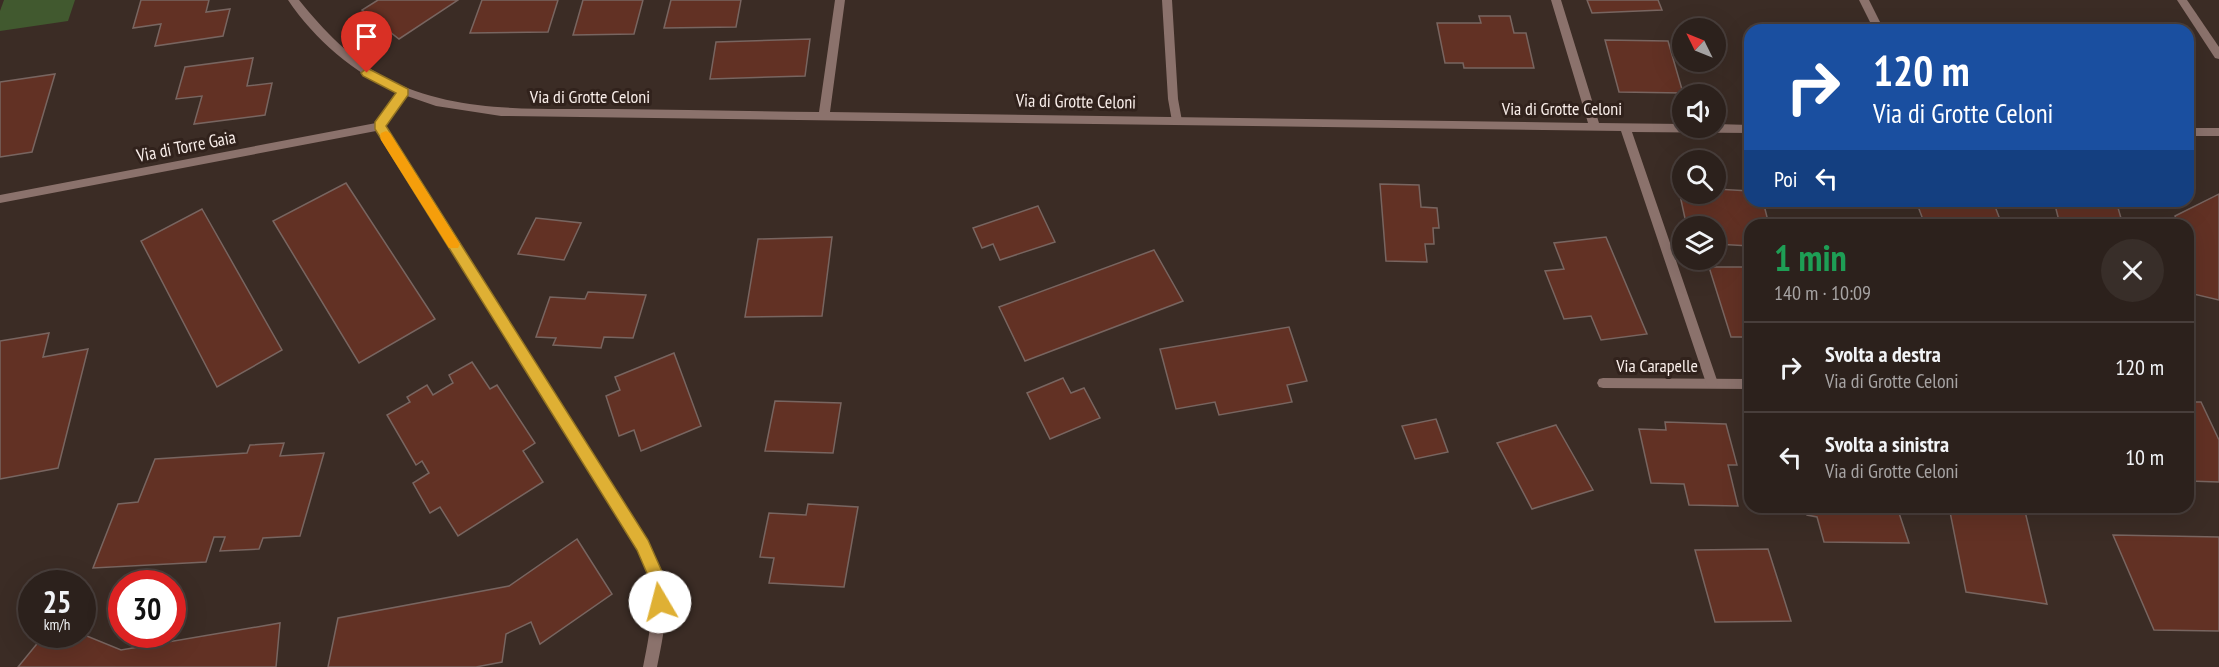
<!DOCTYPE html>
<html lang="it">
<head>
<meta charset="utf-8">
<style>
	body { margin:0; font-family:"PT Sans Narrow",sans-serif; background:#382e29; color:#f1f3f6; height:100vh; display:flex; flex-direction:column; font-size:22px; white-space:nowrap }
	* { box-sizing:border-box; margin:0 }
	p { font-size:20px; color:#a6a3a3 }
	.icon { flex:none; width:33px; height:33px; fill:none; stroke:currentColor; stroke-width:2; stroke-linecap:round; stroke-linejoin:round }
	.map { position:relative; flex:1; overflow:hidden }
	.panel { position:absolute; left:1744px; top:219px; width:450px; height:294px; display:flex; flex-direction:column; background:#2c211c; border-radius:18px; box-shadow:0 6px 24px #0002,0 0 0 2px #483e3b }
	.panel>* { flex:none }
	.banner { position:absolute; left:1744px; top:24px; width:450px; height:183px; border-radius:18px; box-shadow:0 6px 24px #0002,0 0 0 2px #483e3b; background:#1a4fa0; color:#fff; overflow:hidden }
	.needle { width:39px; rotate:313deg }
	.controls { position:absolute; left:1672px; top:18px; display:grid; gap:12px }
	.controls a { display:grid; place-items:center; width:54px; height:54px; border-radius:50%; background:#2c211c; box-shadow:0 6px 24px #0002,0 0 0 2px #483e3b; font-size:30px }
	.speed { position:absolute; left:18px; top:570px; display:flex; gap:12px; font-size:30px; font-weight:700; text-align:center }
	.speed>* { display:grid; place-content:center; width:78px; height:78px; border-radius:50%; background:#2c211c; box-shadow:0 6px 24px #0002,0 0 0 2px #483e3b; line-height:1 }
	.speed small { font-size:15px; font-weight:400 }
	.speed .limit { border:9px solid #d22; background:#fff; color:#111 }
	.pin { position:absolute; display:grid; place-items:center; width:51px; height:51px; color:#fff; margin:-62px -26px; border-radius:50% 50% 50% 0; rotate:-45deg; box-shadow:0 0 6px #0007 }
	.pin .icon { rotate:45deg }
	.me { position:absolute; width:66px; margin:-33px; rotate:352deg; stroke-linejoin:round; filter:drop-shadow(0 0 4px #0008) }
	.turn { display:flex; align-items:center; gap:21px; height:126px; padding:0 30px; font-size:27px }
	.turn .icon { width:78px; height:78px; stroke-width:2.5 }
	.turn b { display:block; font-size:42px; line-height:51px }
	.then { display:flex; align-items:center; height:57px; padding:0 30px; background:#0003; gap:12px; font-size:22px }
	.round { display:grid; place-items:center; flex:none; width:63px; height:63px; border-radius:32px; background:#382e29 }
	.overview { display:flex; align-items:center; justify-content:space-between; height:102px; padding:0 30px }
	h1 { font-size:36px; font-weight:700; line-height:45px; color:#1e9e55 }
	ul { padding:0; list-style:none }
	li { display:flex; align-items:center; gap:18px; height:90px; padding:0 30px; border-top:2px solid #483e3b }
	li div { flex:1 }
	li b { display:block; font-size:22px }
	li em { font-style:normal }
	.map>svg:first-child { display:block }
	.green { fill:#41592f }
	.building { fill:#623124; stroke:#786560; stroke-width:1.5 }
	.lines { fill:none; stroke-linecap:round; stroke-linejoin:round }
	.service { fill:#8b726c; fill-rule:evenodd }
	.minor { fill:#8b726c; fill-rule:evenodd }
	.route { fill:#dfb034; stroke:#917222; stroke-width:1.5 }
	.slow { fill:#f59e0b }
	.labels { text-anchor:middle; dominant-baseline:central; stroke-width:6; stroke-linejoin:round; paint-order:stroke }
	.street-label { font-size:18px; fill:#f9eeea; stroke:#31221c }
</style>
</head>
<body>
<div class="map">
<svg width="2219" height="667" viewBox="0 0 2219 667">
	<rect width="100%" height="100%" fill="#3b2c25"/>
	<polygon class="green" points="4,0 75,0 68,21 0,31 0,11"/>
	<g class="building">
		<polygon points="141,0 209,0 206,12 230,9 223,36 155,46 161,24 133,28"/>
		<polygon points="378,0 458,0 399,39 362,10"/>
		<polygon points="482,0 558,0 548,32 470,33"/>
		<polygon points="583,0 643,0 634,34 573,35"/>
		<polygon points="671,0 741,0 736,27 664,28"/>
		<polygon points="1587,0 1658,0 1662,10 1592,13"/>
		<polygon points="1479,16 1510,16 1514,33 1526,33 1534,68 1464,68 1463,63 1445,63 1437,23 1481,23"/>
		<polygon points="810,39 805,76 710,79 716,42"/>
		<polygon points="1605,40 1668,41 1683,93 1619,92"/>
		<polygon points="253,58 247,86 272,83 265,115 194,124 202,96 176,99 185,67"/>
		<polygon points="55,74 32,152 0,157 0,82"/>
		<polygon points="346,183 435,319 359,363 273,221"/>
		<polygon points="1380,184 1419,185 1421,207 1437,208 1439,228 1433,228 1434,244 1425,244 1427,262 1386,261"/>
		<polygon points="1678,186 1683,187 1683,194 1716,194 1716,189 1750,191 1750,201 1763,201 1769,225 1750,225 1750,246 1716,244 1716,226 1696,226 1695,224 1686,223"/>
		<polygon points="2219,194 2219,300 2189,293 2188,225 2177,225 2175,216"/>
		<polygon points="1916,201 1993,201 2002,225 1925,225"/>
		<polygon points="2054,201 2116,201 2123,225 2060,225"/>
		<polygon points="1038,206 1055,242 1000,260 993,244 982,248 973,228"/>
		<polygon points="202,209 282,350 217,387 141,241"/>
		<polygon points="536,218 581,223 564,260 518,254"/>
		<polygon points="832,237 822,316 745,317 758,239"/>
		<polygon points="1606,237 1647,334 1601,340 1591,316 1564,319 1545,271 1564,269 1554,243"/>
		<polygon points="1154,250 1183,301 1025,361 999,307"/>
		<polygon points="1709,267 1750,267 1750,337 1731,337"/>
		<polygon points="588,292 646,295 633,338 604,337 601,348 553,345 556,338 536,337 550,297 585,299"/>
		<polygon points="1289,327 1307,381 1287,385 1292,402 1219,415 1215,402 1176,409 1160,349"/>
		<polygon points="49,333 43,357 88,349 58,468 0,479 0,341"/>
		<polygon points="674,353 701,426 641,451 634,430 619,436 606,396 620,390 615,377"/>
		<polygon points="472,362 490,389 497,385 535,443 523,451 543,482 458,536 440,507 430,513 413,483 429,473 422,461 416,465 387,415 410,402 407,397 427,385 433,395 453,383 449,375"/>
		<polygon points="1063,378 1071,393 1084,388 1100,418 1050,439 1027,393"/>
		<polygon points="775,401 841,403 833,453 765,451"/>
		<polygon points="2188,402 2201,402 2219,440 2219,482 2188,481"/>
		<polygon points="1436,419 1448,452 1415,459 1402,426"/>
		<polygon points="1665,422 1726,424 1737,465 1728,465 1738,506 1689,505 1684,484 1651,483 1639,429 1666,430"/>
		<polygon points="1556,425 1593,490 1532,509 1497,443"/>
		<polygon points="284,443 280,456 324,453 300,536 263,538 259,549 220,551 225,537 214,537 206,562 93,568 118,504 138,502 155,459 247,453 250,445"/>
		<polygon points="808,504 858,507 844,587 769,583 774,558 760,557 769,513 806,515"/>
		<polygon points="1805,507 1897,507 1909,543 1824,542 1817,517 1807,515"/>
		<polygon points="1949,507 2024,507 2047,604 1966,592"/>
		<polygon points="2113,535 2219,537 2219,631 2154,630"/>
		<polygon points="577,539 612,594 540,644 531,622 506,634 502,662 476,667 328,667 338,618 509,586"/>
		<polygon points="1768,549 1791,621 1715,622 1695,550"/>
		<polygon points="280,623 276,667 18,667 45,634 82,634 121,650"/>
	</g>
	<g class="lines">
		<g class="service">
			<polygon points="1162,0 1172,0 1178,99 1182,121 1177,125 1172,121 1168,99"/>
			<polygon points="1603,378 1750,379 1750,389 1603,388 1599,387 1597,383 1599,379"/>
		</g>
		<g class="minor">
			<path d="M288 0H299C324 31 351 59 386 78 455 115 539 108 614 109 682 110 751 111 819 112L835 0H845L830 112 1588 123 1551 0H1561L1599 123 1683 124V128H1716V124L1750 125V133L1632 132 1718 383 1716 387 1712 388 1708 387 1706 383 1621 131 501 116 436 106 407 96 385 126 648 541C671 591 668 614 657 667H643C652 622 658 592 638 549L376 131 0 203V195L376 123 398 93C354 73 315 40 288 0Z"/>
			<polygon points="1859,0 1869,0 1884,30 1874,30"/>
			<polygon points="2177,0 2187,0 2219,47 2219,59 2215,58"/>
			<rect x="2188" y="128" width="31" height="8"/>
		</g>
	</g>
	<polygon class="route" points="367,68 408,89 408,95 386,126 648,540 668,585 665,607 660,609 654,607 652,585 637,550 375,129 375,122 396,93 363,76 361,73"/>
	<polygon class="slow" points="386,131 390,133 458,241 460,244 458,248 449,248 381,140 380,136 381,133"/>
	<g class="labels">
		<g class="street-label">
			<text x="590" y="96">Via di Grotte Celoni</text>
			<text transform="translate(1076 101) rotate(1)">Via di Grotte Celoni</text>
			<text x="1562" y="108">Via di Grotte Celoni</text>
			<text transform="translate(186 146) rotate(-11)">Via di Torre Gaia</text>
			<text x="1657" y="365">Via Carapelle</text>
		</g>
	</g>
</svg>
<div class="controls">
<a><svg class="needle" viewBox="-14 -14 28 28"><path d="M0-13l5 13h-10z" fill="#e53935"/><path d="M0 13l5-13h-10z" fill="#a6a3a3"/></svg></a>
<a><svg class="icon" aria-label="sound" viewBox="0 0 24 24"><path d="M4 9h4l5-4v14l-5-4H4zM17 9q2 3 0 6"/></svg></a>
<a><svg class="icon" aria-label="search" viewBox="0 0 24 24"><circle cx="10" cy="10" r="6"/><path d="M15 15l6 6"/></svg></a>
<a><svg class="icon" aria-label="layers" viewBox="0 0 24 24"><path d="M12 4l9 5-9 5-9-5zM3 14l9 5 9-5"/></svg></a>
</div>
<div class="speed"><div>25<small>km/h</small></div><div class="limit">30</div></div>
<div class="pin" style="left:367px;top:73px;background:#d93025"><svg class="icon" aria-label="arrive" viewBox="0 0 24 24"><path d="M6 21V4h12l-3 4 3 4H6"/></svg></div>
<svg class="me" style="left:660px;top:602px" viewBox="-20 -20 40 40"><circle r="19" fill="#fff"/><path d="M0-13L10 11 0 6-10 11z" fill="#dfb034"/></svg>
<div class="banner">
<div class="turn"><svg class="icon" aria-label="right" viewBox="0 0 24 24"><path d="M7 20v-9h11M14 6l5 5-5 5"/></svg><div><b>120 m</b>Via di Grotte Celoni</div></div>
<div class="then">Poi<svg class="icon" aria-label="left" viewBox="0 0 24 24"><path d="M17 20v-9H6M10 6l-5 5 5 5"/></svg></div>
</div>
<section class="panel">
<div class="overview"><div><h1>1 min</h1><p>140 m · 10:09</p></div><a class="round"><svg class="icon" aria-label="close" viewBox="0 0 24 24"><path d="M6 6l12 12M18 6L6 18"/></svg></a></div>
<ul>
<li><svg class="icon" aria-label="right" viewBox="0 0 24 24"><path d="M7 20v-9h11M14 6l5 5-5 5"/></svg><div><b>Svolta a destra</b><p>Via di Grotte Celoni</p></div><em>120 m</em></li>
<li><svg class="icon" aria-label="left" viewBox="0 0 24 24"><path d="M17 20v-9H6M10 6l-5 5 5 5"/></svg><div><b>Svolta a sinistra</b><p>Via di Grotte Celoni</p></div><em>10 m</em></li>
</ul>
</section>
</div>
</body>
</html>
